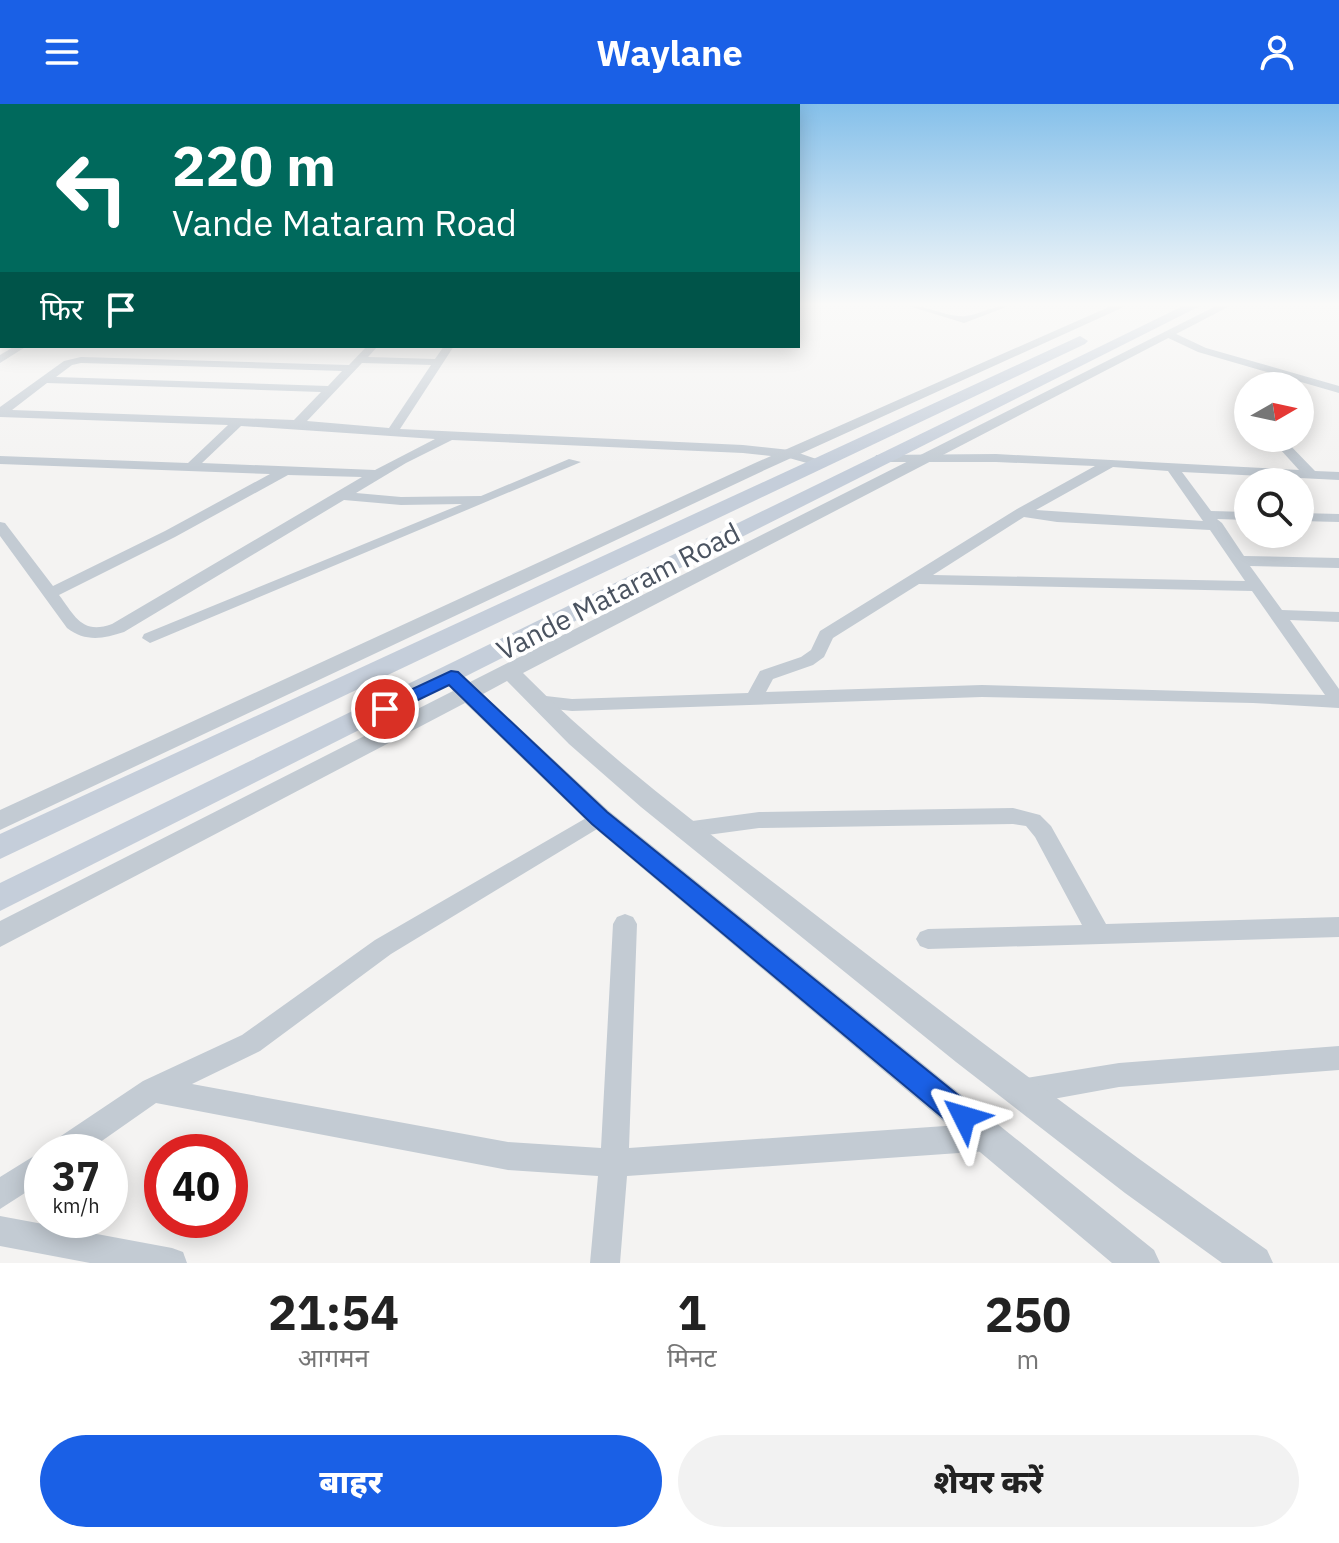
<!DOCTYPE html>
<html lang="hi">
<head>
<meta charset="utf-8">
<style>
	body { margin:0; font-family:"IBM Plex Sans","Noto Sans Devanagari",sans-serif; background:#f2f2f2; color:#222; height:100vh; display:flex; flex-direction:column; font-size:30px; white-space:nowrap }
	* { box-sizing:border-box; margin:0 }
	p { font-size:26px; color:#767676 }
	.icon { flex:none; width:44px; height:44px; fill:none; stroke:currentColor; stroke-width:2; stroke-linecap:round; stroke-linejoin:round }
	.map { position:relative; height:1159px; overflow:hidden }
	.sheet { display:flex; flex-direction:column; background:#fff; flex:1 }
	.sheet>* { flex:none }
	.guide { position:absolute; left:0px; top:0px; width:800px; height:244px; box-shadow:0 4px 20px #0003; background:#00695c; color:#fff; overflow:hidden }
	.needle { width:52px; rotate:81deg }
	.fabs { position:absolute; left:1234px; top:268px; display:grid; gap:16px }
	.fabs a { display:grid; place-items:center; width:80px; height:80px; border-radius:50%; background:#fff; box-shadow:0 4px 20px #0003; font-size:40px }
	.speed { position:absolute; left:24px; top:1030px; display:flex; gap:16px; font-size:40px; font-weight:700; text-align:center }
	.speed>* { display:grid; place-content:center; width:104px; height:104px; border-radius:50%; background:#fff; box-shadow:0 4px 20px #0003; line-height:1 }
	.speed small { font-size:20px; font-weight:400 }
	.speed .limit { border:12px solid #d22; background:#fff; color:#111 }
	.pin { position:absolute; display:grid; place-items:center; width:68px; height:68px; color:#fff; margin:-34px; border:4px solid #fff; border-radius:50%; box-shadow:0 2px 8px #0007 }
	.me { position:absolute; width:88px; margin:-44px; rotate:310deg; stroke-linejoin:round; filter:drop-shadow(0 0 6px #0008) }
	.turn { display:flex; align-items:center; gap:28px; height:168px; padding:0 40px; font-size:36px }
	.turn .icon { width:104px; height:104px; stroke-width:2.5 }
	.turn b { display:block; font-size:56px; line-height:68px }
	.then { display:flex; align-items:center; height:76px; padding:0 40px; background:#0003; gap:16px; font-size:30px }
	.eta { display:flex; justify-content:space-evenly; align-items:center; height:136px; text-align:center }
	.eta b { font-size:48px; font-weight:800; line-height:56px }
	.action { display:flex; gap:16px; margin-top:auto; padding:16px 40px }
	.action a { flex:1; height:92px; border-radius:48px; background:#1a60e6; color:#fff; font-size:32px; font-weight:800; line-height:92px; text-align:center }
	.action a+a { background:#f2f2f2; color:#222 }
	header { display:flex; justify-content:space-between; align-items:center; height:104px; padding:0 40px; background:#1a60e6; color:#fff; font-size:36px; font-weight:800 }
	.map>svg:first-child { display:block }
	.lines { fill:none; stroke-linecap:round; stroke-linejoin:round }
	.minor { fill:#c3cbd3; fill-rule:evenodd }
	.tertiary { fill:#c3cbd3; fill-rule:evenodd }
	.secondary { fill:#c5ceda; fill-rule:evenodd }
	.route { fill:#1a60e6; stroke:#113e96; stroke-width:2 }
	.labels { text-anchor:middle; dominant-baseline:central; stroke-width:8; stroke-linejoin:round; paint-order:stroke }
	.street-label { font-size:28px; fill:#4a5360; stroke:#fff }
</style>
</head>
<body>
<header><svg class="icon" aria-label="menu" viewBox="0 0 24 24"><path d="M4 6h16M4 12h16M4 18h16"/></svg>Waylane<svg class="icon" aria-label="person" viewBox="0 0 24 24"><circle cx="12" cy="8" r="4"/><path d="M4 21q1-7 8-7t8 7"/></svg></header>
<div class="map">
<svg width="1339" height="1159" viewBox="0 0 1339 1159">
	<rect width="100%" height="100%" fill="#f4f3f2"/>
	<g class="lines">
		<g class="minor">
			<rect x="0" y="202" width="2" height="4"/>
			<path d="M909 202C928 201 948 214 966 212 981 210 993 201 1009 202L964 219Z"/>
			<polygon points="1164,228 1172,228 1206,244 1339,282 1339,289 1198,248 1164,232"/>
			<polygon points="0,234 2,234 0,241"/>
			<polygon points="15,242 27,242 0,259 0,251"/>
			<path d="M367 242H378L368 253 435 255 444 242H454L400 325 743 341 790 346 828 359 821 363 789 354 743 349 452 336 406 359 356 389 401 393 481 392 569 355 581 358 150 539 142 534 144 530 462 400 401 401 344 396 124 528C103 535 85 538 67 524L0 432V418L5 419 53 482 165 427 270 370 0 360V352L188 359 228 321 0 313V303L64 257 81 253 349 261ZM81 259 342 267 328 282 56 273 72 261ZM362 259 431 261 389 324 307 317ZM47 279 321 288 294 316 12 306ZM241 322 435 335 375 366 202 359ZM288 371 362 373 112 520C82 531 75 512 59 491L175 433Z"/>
			<path d="M1270 334H1283L1315 367 1339 368V376L1182 368 1211 407 1248 408V416L1217 415 1222 419 1244 452 1339 454V464L1250 462 1282 506 1339 508V518L1290 516 1339 585V604L1253 599 982 593 572 607 537 603 528 597 537 591 572 595 748 589 760 567 801 553 811 546 820 527 1017 405 1095 362 996 358H881L875 354 876 351 996 350 1299 366ZM1113 363 1168 367 1203 417 1036 406ZM1024 413 1057 418 1210 426 1245 477 933 471ZM919 480 1252 487 1325 591 982 581 766 588 773 575 813 561 824 553 833 534Z"/>
			<polygon points="1300,409 1339,410 1339,418 1300,417"/>
			<polygon points="1013,704 1040,711 1051,722 1106,820 1339,813 1339,833 928,845 920,842 916,835 920,828 928,825 1082,821 1035,733 1026,722 1013,720 759,724 685,734 677,732 674,726 677,720 685,718 759,708"/>
			<polygon points="600,706 607,709 610,714 607,719 391,850 260,947 192,980 508,1038 601,1044 613,820 617,813 625,810 633,813 637,820 629,1044 988,1019 998,1023 1002,1033 998,1043 988,1047 627,1072 620,1159 590,1159 598,1072 508,1066 156,999 86,1048 48,1048 52,1038 143,977 242,931 375,836"/>
			<polygon points="1339,942 1339,966 1119,983 1020,1001 1010,997 1006,988 1010,979 1020,975 1119,959"/>
			<polygon points="42,1047 45,1048 42,1048 42,1078 0,1105 0,1073"/>
			<polygon points="0,1112 172,1144 183,1148 187,1159 90,1159 0,1142"/>
		</g>
		<g class="tertiary">
			<polygon points="1111,202 1126,202 767,365 0,726 0,706 755,359"/>
			<path d="M1216 202H1230L523 569C614 661 719 736 821 815 967 928 1115 1040 1267 1146L1273 1159H1222L1125 1089 956 958 641 703 569 640 507 577 483 590 609 707 1154 1146 1160 1159H1112L591 721 465 599 0 843V817L453 587 448 580 451 575 459 573 470 578Z"/>
		</g>
		<g class="secondary">
			<polygon points="1183,202 1200,202 0,807 0,779"/>
			<polygon points="1080,232 1088,237 1085,240 0,755 0,730"/>
		</g>
	</g>
	<linearGradient id="sky" x2="0" y2="1"><stop stop-color="#85c0ea"/><stop offset="0.55" stop-color="#fafaf9"/><stop offset="1" stop-color="#fafaf9" stop-opacity="0"/></linearGradient>
	<rect width="1339" height="364" fill="url(#sky)"/>
	<polygon class="route" points="451,567 458,568 607,708 974,1004 978,1013 974,1023 964,1027 954,1023 592,720 449,581 391,609 378,609 375,605 378,601"/>
	<g class="labels">
		<g class="street-label">
			<text transform="translate(618 487) rotate(-27)">Vande Mataram Road</text>
		</g>
	</g>
</svg>
<div class="fabs">
<a><svg class="needle" viewBox="-14 -14 28 28"><path d="M0-13l5 13h-10z" fill="#e53935"/><path d="M0 13l5-13h-10z" fill="#767676"/></svg></a>
<a><svg class="icon" aria-label="search" viewBox="0 0 24 24"><circle cx="10" cy="10" r="6"/><path d="M15 15l6 6"/></svg></a>
</div>
<div class="speed"><div>37<small>km/h</small></div><div class="limit">40</div></div>
<div class="pin" style="left:385px;top:605px;background:#d93025"><svg class="icon" aria-label="arrive" viewBox="0 0 24 24"><path d="M6 21V4h12l-3 4 3 4H6"/></svg></div>
<svg class="me" style="left:964px;top:1013px" viewBox="-20 -20 40 40"><path d="M0-17L14 15 0 8-14 15z" fill="#1a60e6" stroke="#fff" stroke-width="4"/></svg>
<div class="guide">
<div class="turn"><svg class="icon" aria-label="left" viewBox="0 0 24 24"><path d="M17 20v-9H6M10 6l-5 5 5 5"/></svg><div><b>220 m</b>Vande Mataram Road</div></div>
<div class="then">फिर<svg class="icon" aria-label="arrive" viewBox="0 0 24 24"><path d="M6 21V4h12l-3 4 3 4H6"/></svg></div>
</div>
</div>
<section class="sheet">
<div class="eta">
<div><b>21:54</b><p>आगमन</p></div>
<div><b>1</b><p>मिनट</p></div>
<div><b>250</b><p>m</p></div>
</div>
<div class="action"><a>बाहर</a><a>शेयर करें</a></div>
</section>
</body>
</html>
